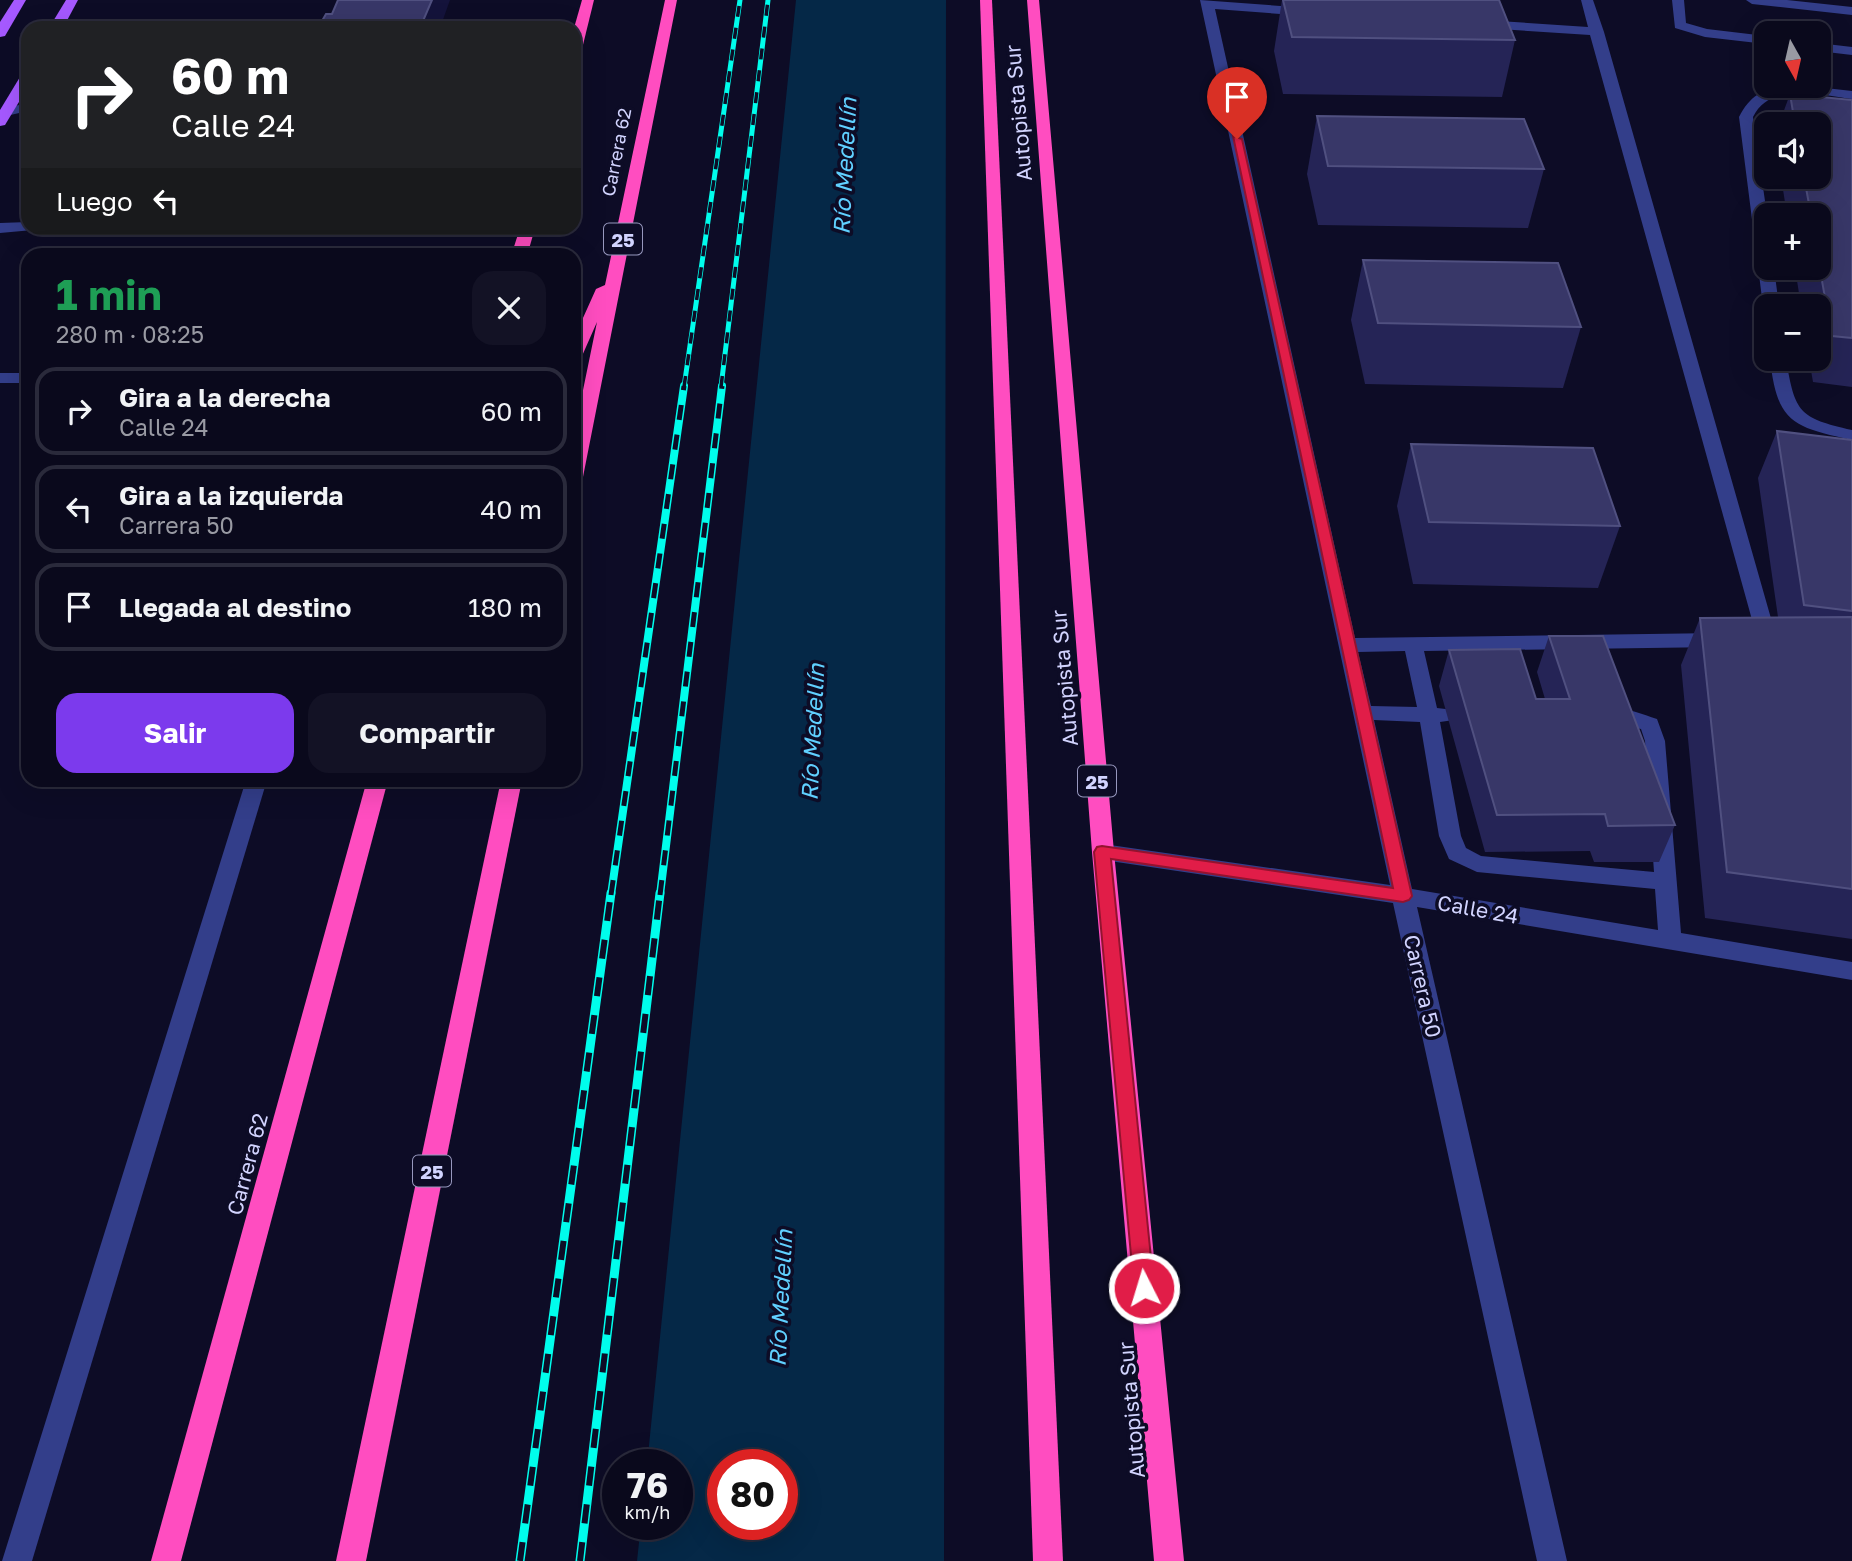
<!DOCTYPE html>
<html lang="es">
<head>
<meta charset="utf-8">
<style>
	body { margin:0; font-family:"Golos Text",sans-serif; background:#131225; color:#f1f3f6; height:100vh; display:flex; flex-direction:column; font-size:26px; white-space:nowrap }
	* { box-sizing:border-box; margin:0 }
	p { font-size:23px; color:#999aa3 }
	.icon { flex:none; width:38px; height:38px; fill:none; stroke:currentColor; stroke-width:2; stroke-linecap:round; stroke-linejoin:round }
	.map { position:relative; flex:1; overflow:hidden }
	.panel { position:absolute; left:21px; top:248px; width:560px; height:539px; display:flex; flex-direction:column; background:#0a091c; border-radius:21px; box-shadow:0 7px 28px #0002,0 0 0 2px #2a2a3b }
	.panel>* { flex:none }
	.hud { position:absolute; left:21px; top:21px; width:560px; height:214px; border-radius:21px; box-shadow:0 7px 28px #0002,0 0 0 2px #2a2a3b; background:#202124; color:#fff; overflow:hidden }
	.needle { width:46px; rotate:172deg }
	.buttons { position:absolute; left:1754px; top:21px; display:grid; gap:14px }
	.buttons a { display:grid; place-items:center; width:77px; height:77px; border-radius:14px; background:#0a091c; box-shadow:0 7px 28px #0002,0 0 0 2px #2a2a3b; font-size:35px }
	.speed { position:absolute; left:602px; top:1449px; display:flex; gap:14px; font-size:35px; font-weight:700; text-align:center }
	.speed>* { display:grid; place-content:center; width:91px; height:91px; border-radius:50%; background:#0a091c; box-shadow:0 7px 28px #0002,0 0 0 2px #2a2a3b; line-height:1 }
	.speed small { font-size:18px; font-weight:400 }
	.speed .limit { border:10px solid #d22; background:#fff; color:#111 }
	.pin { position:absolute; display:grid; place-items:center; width:60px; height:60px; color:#fff; margin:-72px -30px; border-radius:50% 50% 50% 0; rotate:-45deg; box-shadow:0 0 7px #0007 }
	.pin .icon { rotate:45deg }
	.me { position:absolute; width:77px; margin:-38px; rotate:355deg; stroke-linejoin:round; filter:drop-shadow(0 0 5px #0008) }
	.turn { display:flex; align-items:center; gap:24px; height:147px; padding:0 35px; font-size:32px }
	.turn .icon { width:91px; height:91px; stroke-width:2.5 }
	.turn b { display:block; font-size:49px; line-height:60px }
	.then { display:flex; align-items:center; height:66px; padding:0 35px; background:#0003; gap:14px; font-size:26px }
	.round { display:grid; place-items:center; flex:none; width:74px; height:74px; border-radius:21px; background:#131225 }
	.head { display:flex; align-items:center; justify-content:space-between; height:119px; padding:0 35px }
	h1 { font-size:42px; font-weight:700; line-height:52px; color:#1e9e55 }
	.button { display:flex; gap:14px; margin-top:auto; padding:14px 35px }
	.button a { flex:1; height:80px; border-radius:21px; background:#7c3aed; color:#fff; font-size:28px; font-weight:700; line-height:80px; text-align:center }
	.button a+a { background:#131225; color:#f1f3f6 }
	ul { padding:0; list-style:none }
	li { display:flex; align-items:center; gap:21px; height:88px; margin:0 14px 10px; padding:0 21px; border:4px solid #2a2a3b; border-radius:21px }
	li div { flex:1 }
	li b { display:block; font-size:26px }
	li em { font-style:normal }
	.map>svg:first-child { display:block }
	.water { fill:#052847; fill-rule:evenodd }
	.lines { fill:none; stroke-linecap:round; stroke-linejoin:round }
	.minor { fill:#333e8a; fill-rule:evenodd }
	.major { fill:#a559ff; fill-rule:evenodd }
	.highway { fill:#ff4dc0; fill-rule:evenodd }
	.rail-far2-casing { stroke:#00fdec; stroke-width:5 }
	.rail-far1-casing { stroke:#00fdec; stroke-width:8 }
	.rail-casing { stroke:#00fdec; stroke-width:9 }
	.rail-far2 { stroke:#0d0c26; stroke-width:3.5; stroke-dasharray:11; stroke-linecap:butt }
	.rail-far1 { stroke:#0d0c26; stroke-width:5; stroke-dasharray:15; stroke-linecap:butt }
	.rail { stroke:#0d0c26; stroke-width:6; stroke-dasharray:19; stroke-linecap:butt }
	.wall { fill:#252456 }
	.shaded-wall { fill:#14133b }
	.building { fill:#383768; stroke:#505080; stroke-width:2 }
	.route { fill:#e11d48; stroke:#92132f; stroke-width:2 }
	.labels { text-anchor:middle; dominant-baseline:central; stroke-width:7; stroke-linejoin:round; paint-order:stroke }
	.far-street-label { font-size:18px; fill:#d2d4ff; stroke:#0d0c26 }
	.shield { fill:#0d0c26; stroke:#9798be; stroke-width:2 }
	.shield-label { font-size:19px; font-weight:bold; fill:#d2d4ff }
	.street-label { font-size:21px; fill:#d2d4ff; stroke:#0d0c26 }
	.water-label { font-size:23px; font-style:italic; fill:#60d0ff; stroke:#0d0c26 }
</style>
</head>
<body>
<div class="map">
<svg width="1852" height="1561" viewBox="0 0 1852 1561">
	<rect width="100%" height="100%" fill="#0d0c26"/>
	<path class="water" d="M796 0H946L944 1561H637L641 1524H677V1465H647ZM723 1465H782V1524H723Z"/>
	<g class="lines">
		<g class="minor">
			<path d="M1200 0 1308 8 1314 12 1308 16 1215 9 1355 638 1719 633 1726 635 1729 640 1726 645 1719 647 1424 651 1437 708 1454 710 1457 715 1454 720 1440 722 1461 836 1466 848 1481 856 1654 872 1645 741 1641 729 1599 720 1596 715 1599 710C1619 704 1638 713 1657 719L1665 741 1681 933 1852 962V980L1417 907 1567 1561H1537L1393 903 1103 860 1095 858 1092 852 1095 846 1103 844 1390 885ZM1405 651 1417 707 1371 706 1358 652ZM1374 720 1420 722 1439 836 1449 859 1477 872 1655 889 1658 930 1412 889Z"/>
			<path d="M1581 0H1593L1604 32 1774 629C1767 639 1756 647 1744 644L1741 639 1754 627 1590 35 1483 28 1476 24 1483 20 1588 27Z"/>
			<polygon points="1672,0 1684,0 1686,23 1707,29 1766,36 1766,44 1705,37 1675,28"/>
			<polygon points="1746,0 1787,0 1852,7 1852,15 1752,4"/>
			<polygon points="1818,43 1852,47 1852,55 1818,51"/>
			<path d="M1808 86 1852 91V99C1820 95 1771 81 1753 117L1767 215 1766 268H1774L1779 306H1766V310L1763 306 1739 117C1755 86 1776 86 1808 86Z"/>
			<polygon points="28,103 28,111 6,116 0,113 1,109"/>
			<polygon points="28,222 28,228 35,228 33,230 0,233 0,223"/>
			<path d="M1770 359H1786C1795 413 1799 418 1852 430V440C1793 427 1777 423 1770 359Z"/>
			<rect x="0" y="373" width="28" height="10"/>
			<polygon points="246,780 267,780 32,1561 2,1561"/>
		</g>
		<g class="major">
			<polygon points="14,0 26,0 5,36 0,37 0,22"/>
			<polygon points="66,0 78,0 63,28 49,28"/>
			<polygon points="28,71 28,87 5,125 0,126 0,110 23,72"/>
		</g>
		<g class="highway">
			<polygon points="582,0 594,0 581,53 574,57 574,28"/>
			<polygon points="665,0 677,0 583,477 574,483 574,434 597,322 582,356 574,361 574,338 596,289 605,285"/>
			<polygon points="980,0 992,0 1063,1561 1033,1561"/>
			<polygon points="1027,0 1039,0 1114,852 1184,1561 1154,1561 1092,852"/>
			<polygon points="520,228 535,228 527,256 511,256"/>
			<polygon points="367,780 388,780 181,1561 151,1561"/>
			<polygon points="501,780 522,780 366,1561 336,1561"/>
		</g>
		<defs>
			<g id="rail-far2">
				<polyline points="684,387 740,0"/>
				<polyline points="721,387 768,0"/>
			</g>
			<g id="rail-far1">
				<polyline points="611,895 684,386"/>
				<polyline points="660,895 722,386"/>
			</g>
			<g id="rail">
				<polyline points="520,1561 611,893"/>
				<polyline points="580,1561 660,893"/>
			</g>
		</defs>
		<use href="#rail-far2" class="rail-far2-casing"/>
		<use href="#rail-far1" class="rail-far1-casing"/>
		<use href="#rail" class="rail-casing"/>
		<use href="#rail-far2" class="rail-far2"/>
		<use href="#rail-far1" class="rail-far1"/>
		<use href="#rail" class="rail"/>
	</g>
	<g class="wall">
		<polygon points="1282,0 1499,0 1515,40 1502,97 1283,94 1274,51"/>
		<polygon points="1790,94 1852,100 1852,387 1813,382 1809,359 1818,359 1818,306 1801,306 1795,268 1818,268 1818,215 1787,215 1781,177 1818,177 1818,124 1779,124"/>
		<polygon points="1317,116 1544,169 1528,228 1318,225 1307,174"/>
		<polygon points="1363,260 1581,327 1563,388 1365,384 1351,320"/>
		<polygon points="1777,431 1852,440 1852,939 1705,918 1681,665 1700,618 1778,617 1758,478"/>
		<polygon points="1411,444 1620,526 1598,588 1413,584 1397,506"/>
		<polygon points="1549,636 1675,825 1659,862 1594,862 1590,851 1485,852 1439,686 1449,650 1536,699 1545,699 1537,672"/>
	</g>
	<polygon class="shaded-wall" points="432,0 450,0 440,28 420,28"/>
	<g class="building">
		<polygon points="338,0 432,0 420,28 308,28 312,21 322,21 326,14 332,14"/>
		<polygon points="1283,0 1499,0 1515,40 1292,37"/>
		<polygon points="1790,94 1852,100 1852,338 1832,336 1818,259 1818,215 1811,215 1804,177 1818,177 1818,124 1795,124"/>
		<polygon points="1317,116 1524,119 1544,169 1328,166"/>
		<polygon points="1363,260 1558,263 1581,327 1378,323"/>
		<polygon points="1777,431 1852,440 1852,611 1804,605"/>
		<polygon points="1411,444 1593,448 1620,526 1429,522"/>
		<polygon points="1852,617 1852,889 1727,872 1700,618"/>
		<polygon points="1549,636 1603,636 1675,825 1608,826 1605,814 1497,815 1449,650 1520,649 1536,699 1570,699"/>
	</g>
	<polygon class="route" points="1233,136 1242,139 1412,896 1409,900 1403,902 1111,859 1154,1288 1151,1295 1144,1297 1137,1295 1134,1288 1094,852 1097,847 1102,846 1393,888"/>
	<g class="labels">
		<g class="far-street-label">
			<text transform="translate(616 152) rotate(-79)">Carrera 62</text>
		</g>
		<g class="shield">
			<rect x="604" y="223.5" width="38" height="31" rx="5"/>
			<rect x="1078" y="765.5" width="38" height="31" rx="5"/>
			<rect x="413" y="1155.5" width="38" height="31" rx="5"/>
		</g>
		<g class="shield-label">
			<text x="623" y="239">25</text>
			<text x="1097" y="781">25</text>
			<text x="432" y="1171">25</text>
		</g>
		<g class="street-label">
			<text transform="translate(1018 113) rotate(-95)">Autopista Sur</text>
			<text transform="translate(1064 678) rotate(-95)">Autopista Sur</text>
			<text transform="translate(1478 909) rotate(10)">Calle 24</text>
			<text transform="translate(1423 986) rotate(77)">Carrera 50</text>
			<text transform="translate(247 1164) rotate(-75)">Carrera 62</text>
			<text transform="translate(1131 1410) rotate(-95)">Autopista Sur</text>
		</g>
		<g class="water-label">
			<text transform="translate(844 166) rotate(-87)">Río Medellín</text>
			<text transform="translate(812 732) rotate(-87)">Río Medellín</text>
			<text transform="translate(780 1298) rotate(-87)">Río Medellín</text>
		</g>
	</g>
</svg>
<div class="buttons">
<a><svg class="needle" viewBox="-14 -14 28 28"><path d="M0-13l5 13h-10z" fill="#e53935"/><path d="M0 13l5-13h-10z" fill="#999aa3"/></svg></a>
<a><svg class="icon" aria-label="sound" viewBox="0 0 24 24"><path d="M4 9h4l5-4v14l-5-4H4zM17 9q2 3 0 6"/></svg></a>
<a>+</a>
<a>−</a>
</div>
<div class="speed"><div>76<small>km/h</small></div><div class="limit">80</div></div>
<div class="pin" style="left:1237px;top:139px;background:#d93025"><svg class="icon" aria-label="arrive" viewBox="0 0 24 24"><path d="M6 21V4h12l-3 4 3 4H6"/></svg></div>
<svg class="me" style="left:1144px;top:1288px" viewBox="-20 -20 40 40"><circle r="17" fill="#e11d48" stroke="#fff" stroke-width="3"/><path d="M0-11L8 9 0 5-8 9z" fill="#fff"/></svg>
<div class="hud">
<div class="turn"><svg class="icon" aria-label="right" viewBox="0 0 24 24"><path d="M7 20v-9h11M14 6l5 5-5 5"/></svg><div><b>60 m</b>Calle 24</div></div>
<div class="then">Luego<svg class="icon" aria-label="left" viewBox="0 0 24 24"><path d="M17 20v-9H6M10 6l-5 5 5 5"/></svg></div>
</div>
<section class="panel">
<div class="head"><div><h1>1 min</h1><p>280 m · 08:25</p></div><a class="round"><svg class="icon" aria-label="close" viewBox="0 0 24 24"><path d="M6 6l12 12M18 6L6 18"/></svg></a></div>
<ul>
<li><svg class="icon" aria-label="right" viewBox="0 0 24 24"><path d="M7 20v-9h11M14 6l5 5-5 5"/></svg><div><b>Gira a la derecha</b><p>Calle 24</p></div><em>60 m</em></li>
<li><svg class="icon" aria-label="left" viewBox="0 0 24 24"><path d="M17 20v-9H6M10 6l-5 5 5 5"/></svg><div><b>Gira a la izquierda</b><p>Carrera 50</p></div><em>40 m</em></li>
<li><svg class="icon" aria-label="arrive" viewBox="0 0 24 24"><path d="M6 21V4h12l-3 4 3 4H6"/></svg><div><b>Llegada al destino</b></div><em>180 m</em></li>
</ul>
<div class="button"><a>Salir</a><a>Compartir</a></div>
</section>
</div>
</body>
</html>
